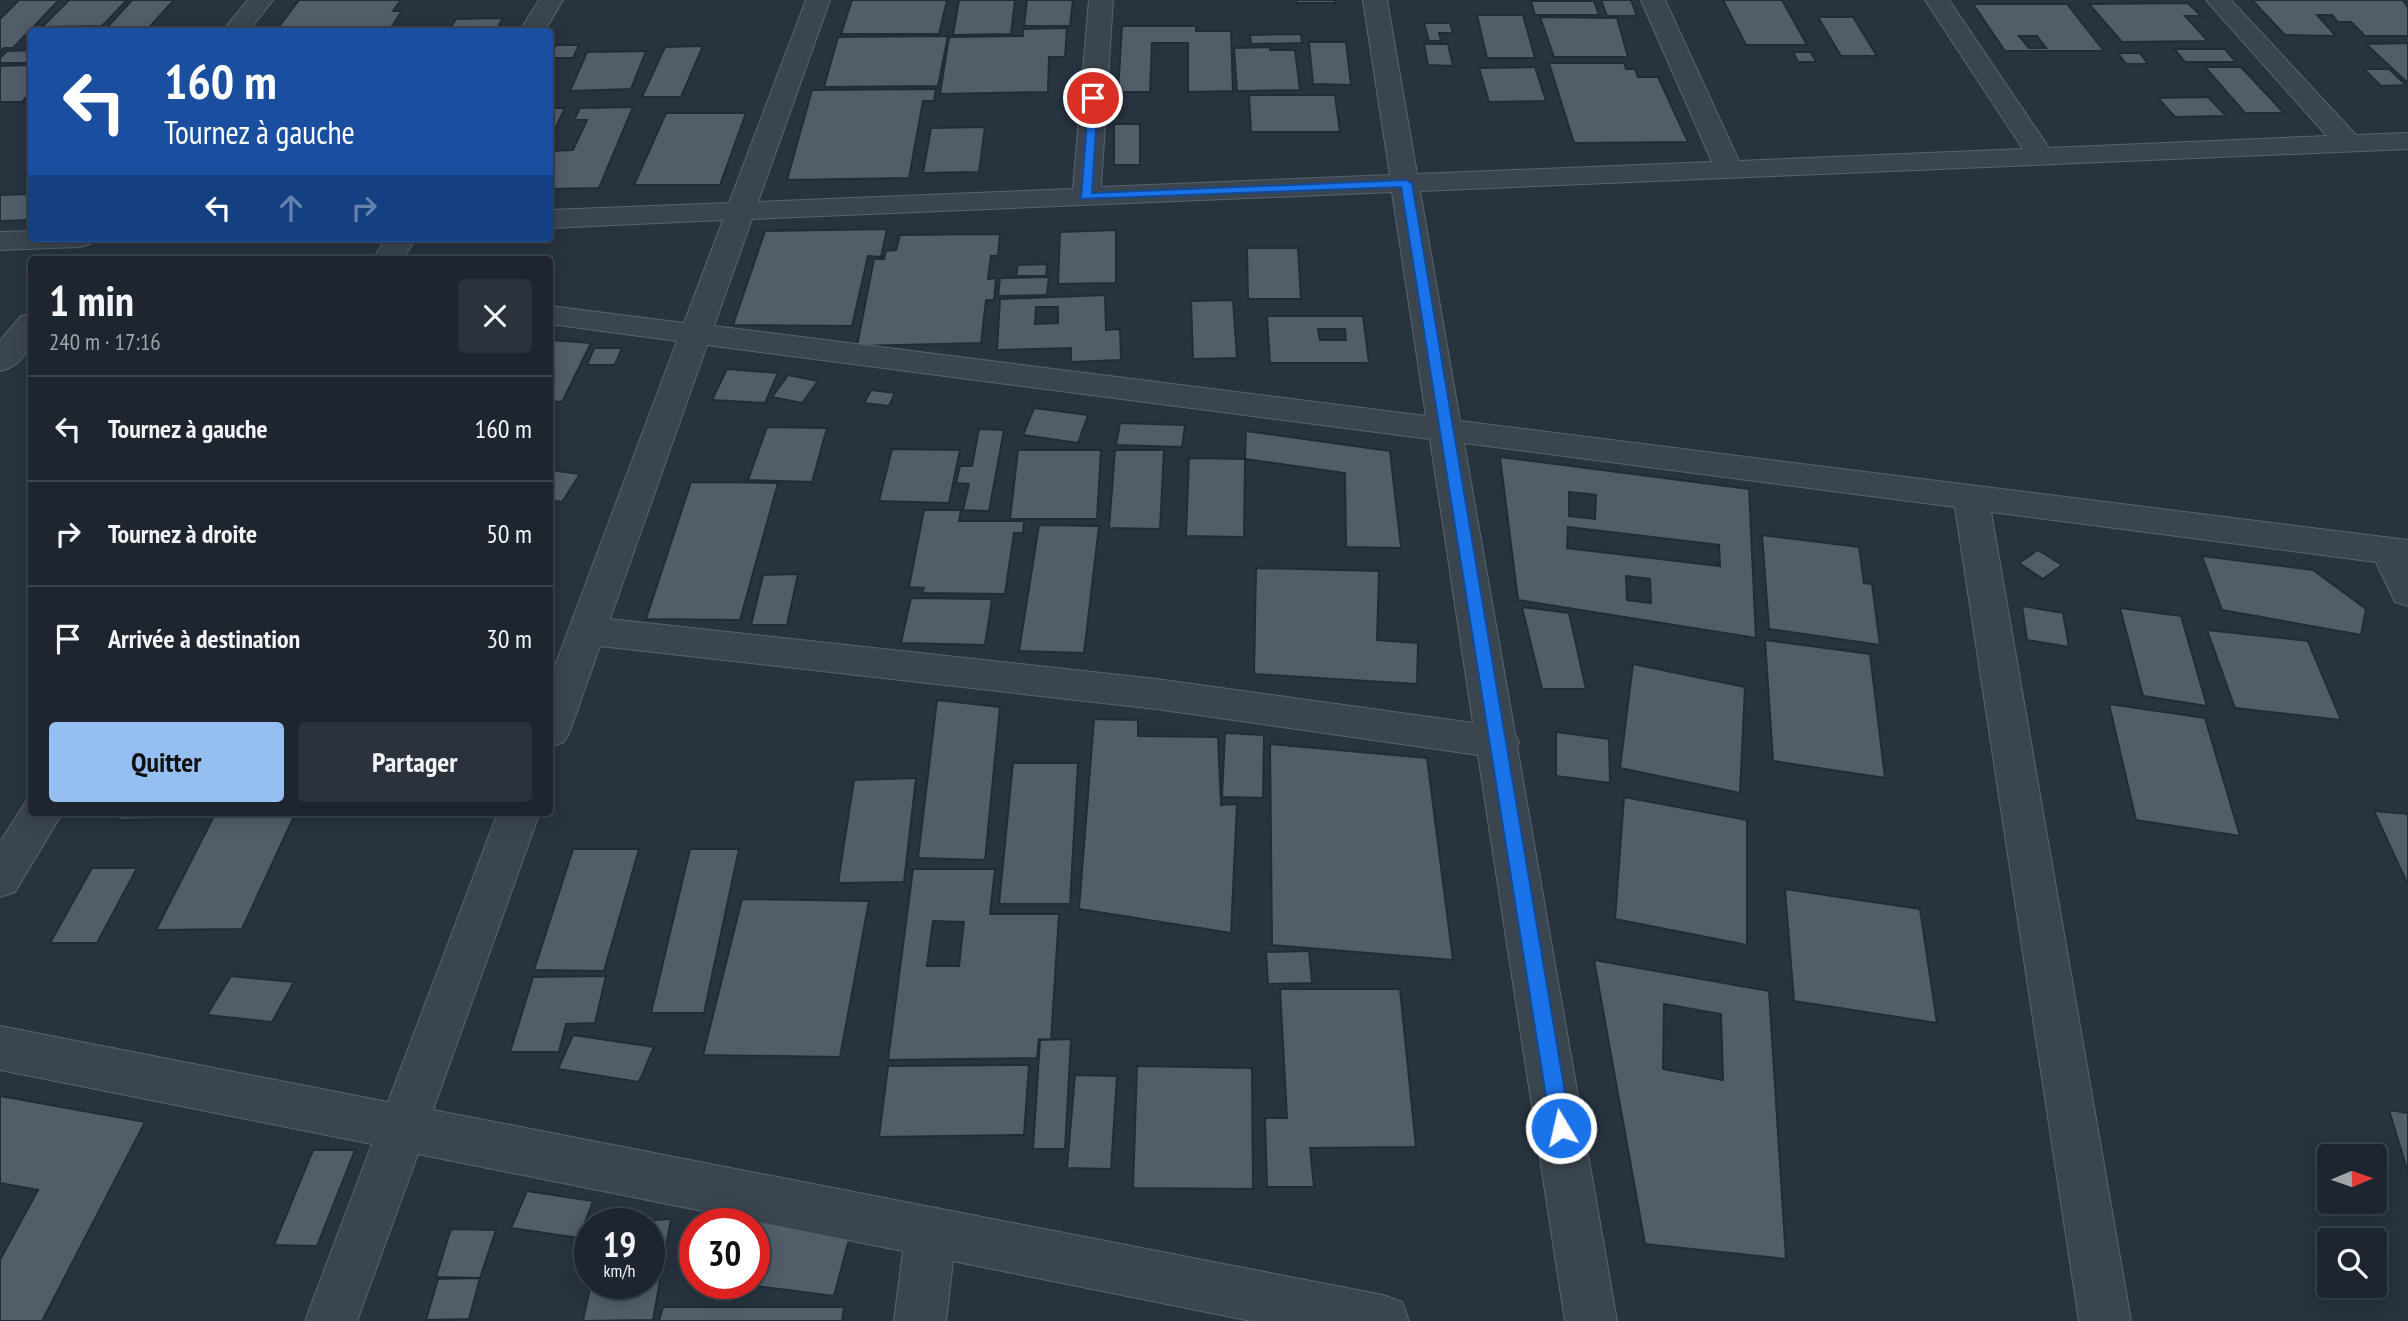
<!DOCTYPE html>
<html lang="fr">
<head>
<meta charset="utf-8">
<style>
	body { margin:0; font-family:"PT Sans Narrow",sans-serif; background:#2a323b; color:#f1f3f6; height:100vh; display:flex; flex-direction:column; font-size:26px; white-space:nowrap }
	* { box-sizing:border-box; margin:0 }
	p { font-size:23px; color:#a0a5aa }
	.icon { flex:none; width:38px; height:38px; fill:none; stroke:currentColor; stroke-width:2; stroke-linecap:round; stroke-linejoin:round }
	.map { position:relative; flex:1; overflow:hidden }
	.panel { position:absolute; left:28px; top:256px; width:525px; height:560px; display:flex; flex-direction:column; background:#1d262f; border-radius:7px; box-shadow:0 4px 18px #0003,0 0 0 2px #3b434b }
	.panel>* { flex:none }
	.banner { position:absolute; left:28px; top:28px; width:525px; height:214px; border-radius:7px; box-shadow:0 4px 18px #0003,0 0 0 2px #3b434b; background:#1a4fa0; color:#fff; overflow:hidden }
	.needle { width:46px; rotate:88deg }
	.buttons { position:absolute; left:2317px; top:1144px; display:grid; gap:14px }
	.buttons a { display:grid; place-items:center; width:70px; height:70px; border-radius:7px; background:#1d262f; box-shadow:0 4px 18px #0003,0 0 0 2px #3b434b; font-size:35px }
	.speed { position:absolute; left:574px; top:1208px; display:flex; gap:14px; font-size:35px; font-weight:700; text-align:center }
	.speed>* { display:grid; place-content:center; width:91px; height:91px; border-radius:50%; background:#1d262f; box-shadow:0 4px 18px #0003,0 0 0 2px #3b434b; line-height:1 }
	.speed small { font-size:18px; font-weight:400 }
	.speed .limit { border:10px solid #d22; background:#fff; color:#111 }
	.pin { position:absolute; display:grid; place-items:center; width:60px; height:60px; color:#fff; margin:-30px; border:4px solid #fff; border-radius:50%; box-shadow:0 2px 7px #0007 }
	.me { position:absolute; width:77px; margin:-38px; rotate:351deg; stroke-linejoin:round; filter:drop-shadow(0 0 5px #0008) }
	.turn { display:flex; align-items:center; gap:24px; height:147px; padding:0 21px; font-size:32px }
	.turn .icon { width:91px; height:91px; stroke-width:2.5 }
	.turn b { display:block; font-size:49px; line-height:60px }
	.lanes { display:flex; align-items:center; height:66px; padding:0 21px; background:#0003; justify-content:center; gap:35px; direction:ltr }
	.lanes .off { opacity:.35 }
	.round { display:grid; place-items:center; flex:none; width:74px; height:74px; border-radius:7px; background:#2a323b }
	.summary { display:flex; align-items:center; justify-content:space-between; height:119px; padding:0 21px }
	h1 { font-size:42px; font-weight:700; line-height:52px }
	.primary-button { display:flex; gap:14px; margin-top:auto; padding:14px 21px }
	.primary-button a { flex:1; height:80px; border-radius:7px; background:#95bff1; color:#111; font-size:28px; font-weight:700; line-height:80px; text-align:center }
	.primary-button a+a { background:#2a323b; color:#f1f3f6 }
	ul { padding:0; list-style:none }
	li { display:flex; align-items:center; gap:21px; height:105px; padding:0 21px; border-top:2px solid #3b434b }
	li div { flex:1 }
	li b { display:block; font-size:26px }
	li em { font-style:normal }
	.map>svg:first-child { display:block }
	.building { fill:#515e6a; stroke:#222c36; stroke-width:2; fill-rule:evenodd }
	.lines { fill:none; stroke-linecap:round; stroke-linejoin:round }
	.minor-casing { stroke:#59636c; stroke-width:2 }
	.minor { fill:#3b454f; fill-rule:evenodd }
	.route { fill:#1a73e8; stroke:#114b97; stroke-width:2 }
</style>
</head>
<body>
<div class="map">
<svg width="2408" height="1321" viewBox="0 0 2408 1321">
	<rect width="100%" height="100%" fill="#27333f"/>
	<g class="building">
		<polygon points="19,0 59,0 13,48 4,48 0,52 0,19"/>
		<polygon points="69,0 127,0 102,26 42,27"/>
		<polygon points="132,0 174,0 145,32 103,32"/>
		<polygon points="299,0 401,0 393,11 402,11 390,29 275,32"/>
		<polygon points="852,0 947,0 939,34 841,34"/>
		<polygon points="959,0 1015,0 1011,34 953,35"/>
		<polygon points="1027,0 1073,0 1070,26 1024,26"/>
		<polygon points="1296,0 1335,0 1335,3 1297,3"/>
		<polygon points="1601,0 1631,0 1637,16 1607,16"/>
		<polygon points="1723,0 1782,0 1807,45 1746,45"/>
		<polygon points="2252,0 2403,0 2408,8 2408,36 2365,36 2351,22 2338,22 2332,15 2317,15 2336,36 2285,35"/>
		<polygon points="1531,1 1594,1 1599,15 1535,15"/>
		<polygon points="2188,3 2201,16 2185,16 2208,41 2122,42 2089,4"/>
		<path d="M1973 4H2067L2104 51H2005ZM2019 36H2037L2046 48H2029Z"/>
		<polygon points="1477,15 1523,15 1535,58 1487,58"/>
		<polygon points="1540,17 1617,18 1628,57 1554,57"/>
		<polygon points="1818,17 1853,17 1877,56 1841,56"/>
		<polygon points="503,18 495,32 448,32 456,19"/>
		<polygon points="1424,23 1450,23 1453,33 1439,33 1441,41 1429,41"/>
		<polygon points="1122,26 1196,26 1196,31 1231,31 1233,91 1188,92 1188,43 1152,43 1150,92 1118,92"/>
		<polygon points="1067,28 1065,57 1049,57 1048,92 940,94 949,37 1023,36 1023,29"/>
		<polygon points="1301,34 1302,43 1251,44 1250,35"/>
		<polygon points="948,36 938,86 824,87 838,37"/>
		<polygon points="1309,42 1346,42 1351,85 1313,84"/>
		<polygon points="2408,43 2408,83 2366,44"/>
		<polygon points="1424,44 1448,44 1453,66 1428,65"/>
		<polygon points="556,45 579,45 573,58 550,58"/>
		<polygon points="703,46 681,97 642,97 665,47"/>
		<polygon points="1270,47 1270,50 1295,50 1300,90 1237,91 1234,48"/>
		<polygon points="2174,49 2225,49 2236,62 2185,62"/>
		<polygon points="32,50 32,63 0,63 0,58 7,51"/>
		<polygon points="646,51 631,89 570,91 587,52"/>
		<polygon points="1793,52 1811,52 1816,62 1798,62"/>
		<polygon points="2118,53 2140,53 2148,64 2126,64"/>
		<polygon points="1549,63 1624,63 1626,69 1635,69 1638,77 1658,77 1688,142 1574,143"/>
		<polygon points="32,65 32,91 22,102 0,102 0,66"/>
		<polygon points="1535,67 1546,101 1489,102 1479,68"/>
		<polygon points="2205,67 2241,67 2284,113 2245,113"/>
		<polygon points="2364,69 2389,69 2406,85 2381,86"/>
		<polygon points="936,89 934,101 923,101 909,178 787,180 812,90"/>
		<polygon points="1249,95 1335,95 1340,132 1251,132"/>
		<polygon points="2208,97 2226,116 2175,117 2158,98"/>
		<polygon points="633,107 599,188 550,189 550,151 573,150 587,120 574,120 580,108"/>
		<polygon points="550,108 565,108 550,140"/>
		<polygon points="666,113 746,113 720,185 634,185"/>
		<rect x="1114" y="124" width="26" height="41"/>
		<polygon points="985,127 979,172 923,173 931,128"/>
		<polygon points="32,194 32,220 0,221 0,195"/>
		<polygon points="887,229 881,257 868,256 852,326 733,325 765,231"/>
		<polygon points="1116,230 1116,283 1058,284 1060,232"/>
		<polygon points="1000,234 998,256 991,256 988,279 996,278 994,300 986,300 981,343 857,346 874,259 884,259 886,251 896,250 900,235"/>
		<polygon points="1247,248 1298,248 1301,299 1248,299"/>
		<polygon points="1047,264 1046,276 1016,276 1018,265"/>
		<polygon points="1049,277 1047,295 998,296 1000,278"/>
		<path d="M1105 295 1106 330 1120 329 1121 360 1071 362V348L997 350 1000 299ZM1036 307H1058V323L1035 324Z"/>
		<polygon points="1233,300 1237,358 1193,359 1191,301"/>
		<path d="M1267 316H1363L1369 363H1270ZM1318 329H1345L1346 340H1320Z"/>
		<polygon points="550,340 591,343 562,402 550,401"/>
		<polygon points="594,348 622,348 615,365 587,365"/>
		<polygon points="727,369 778,373 765,403 712,400"/>
		<polygon points="788,375 818,381 802,403 772,397"/>
		<polygon points="871,390 895,393 889,406 864,403"/>
		<polygon points="1034,408 1088,415 1078,443 1023,435"/>
		<polygon points="1120,423 1185,425 1182,447 1116,445"/>
		<polygon points="767,427 827,428 812,482 748,480"/>
		<polygon points="979,429 1004,430 989,511 963,510 969,484 956,483 960,466 972,466"/>
		<polygon points="1246,431 1390,451 1401,548 1346,547 1345,473 1245,459"/>
		<polygon points="892,449 960,450 949,503 879,501"/>
		<polygon points="1018,450 1101,450 1097,519 1010,519"/>
		<polygon points="1115,450 1164,450 1160,529 1109,528"/>
		<path d="M1500 457 1749 489 1756 638 1518 600ZM1569 492 1596 495 1595 519 1569 516ZM1568 527 1719 545 1720 566 1567 548ZM1626 576 1650 579 1651 603 1627 600Z"/>
		<polygon points="1189,458 1245,459 1244,537 1186,536"/>
		<polygon points="550,470 580,474 562,502 550,500"/>
		<polygon points="691,482 778,483 740,620 646,619"/>
		<polygon points="924,510 961,510 959,521 1024,521 1023,533 1014,533 1005,594 922,593 924,588 909,587"/>
		<polygon points="1039,525 1099,526 1084,653 1019,651"/>
		<polygon points="1762,535 1859,547 1864,583 1872,584 1880,645 1769,629"/>
		<polygon points="2038,550 2062,565 2043,579 2019,563"/>
		<polygon points="2202,556 2313,570 2366,609 2361,635 2222,610"/>
		<polygon points="1256,568 1379,571 1377,640 1418,643 1417,684 1254,674"/>
		<polygon points="798,574 787,625 751,625 763,575"/>
		<polygon points="911,598 992,599 985,645 901,643"/>
		<polygon points="2022,606 2063,613 2069,647 2027,640"/>
		<polygon points="1522,607 1569,613 1586,689 1542,689"/>
		<polygon points="2120,608 2181,616 2207,706 2143,696"/>
		<polygon points="2207,630 2308,641 2341,720 2235,708"/>
		<polygon points="1765,640 1870,654 1885,778 1773,761"/>
		<polygon points="1633,664 1745,687 1740,793 1620,768"/>
		<polygon points="937,700 1000,707 985,860 918,858"/>
		<polygon points="2109,704 2205,718 2240,836 2136,820"/>
		<polygon points="1094,719 1138,720 1138,736 1218,737 1221,805 1237,804 1231,933 1079,909"/>
		<polygon points="1556,732 1609,739 1610,783 1556,776"/>
		<polygon points="1225,733 1264,735 1263,798 1222,797"/>
		<polygon points="1270,744 1427,758 1453,960 1272,945"/>
		<polygon points="1013,763 1078,763 1070,904 999,904"/>
		<polygon points="916,778 904,882 838,883 854,780"/>
		<polygon points="1624,797 1747,820 1747,945 1615,919"/>
		<polygon points="2374,811 2408,814 2408,885"/>
		<polygon points="122,812 160,812 156,819 118,820"/>
		<polygon points="216,812 296,812 242,929 156,930"/>
		<polygon points="573,849 639,849 604,971 534,970"/>
		<polygon points="690,849 739,849 704,1013 651,1013"/>
		<polygon points="92,868 137,868 97,943 50,943"/>
		<path d="M913 869H995L990 914H1059L1051 1040 1039 1039 1037 1058 888 1060ZM933 921 964 922 959 966H927Z"/>
		<polygon points="1785,889 1920,909 1937,1023 1794,1001"/>
		<polygon points="742,899 869,901 840,1057 703,1055"/>
		<polygon points="1309,951 1312,983 1268,984 1266,952"/>
		<path d="M1594 960 1769 991 1786 1259 1645 1244ZM1664 1004 1721 1014 1723 1080 1663 1069Z"/>
		<polygon points="231,976 294,982 272,1022 207,1015"/>
		<polygon points="606,976 595,1023 566,1024 559,1052 510,1052 533,977"/>
		<polygon points="1280,989 1400,989 1416,1147 1310,1148 1314,1187 1267,1187 1265,1118 1287,1118"/>
		<polygon points="573,1035 654,1047 639,1082 558,1069"/>
		<polygon points="1071,1039 1065,1149 1033,1149 1040,1040"/>
		<polygon points="1029,1065 1024,1135 879,1137 888,1066"/>
		<polygon points="1137,1066 1252,1068 1253,1189 1133,1188"/>
		<polygon points="1075,1075 1117,1076 1111,1169 1067,1168"/>
		<polygon points="0,1096 145,1122 42,1321 0,1321 0,1260 38,1190 0,1183"/>
		<polygon points="2389,1110 2408,1113 2408,1173"/>
		<polygon points="313,1150 355,1150 317,1246 274,1245"/>
		<polygon points="527,1191 593,1201 579,1238 511,1228"/>
		<polygon points="716,1211 852,1228 834,1296 734,1283 754,1283 754,1223 712,1223"/>
		<polygon points="671,1219 653,1320 583,1321 591,1283 649,1283 649,1223 603,1223"/>
		<polygon points="451,1229 496,1230 480,1278 436,1277"/>
		<polygon points="480,1278 469,1319 426,1320 438,1279"/>
		<polygon points="663,1307 844,1307 842,1321 659,1321"/>
	</g>
	<g class="lines">
		<defs>
			<g id="minor">
				<polygon points="248,0 273,0 248,32 222,32"/>
				<polygon points="539,0 563,0 544,32 519,32"/>
				<path d="M806 0H830L758 202 1073 189 1089 0H1113L1101 187 1390 175 1363 0H1387L1417 174 1712 162 1641 0H1665L1739 161 2023 149 1925 0H1949L2049 148 2327 136 2206 0H2231L2356 135 2408 133V149L1420 191 1460 421 2408 540V606L2395 602 2376 562 1991 512 2131 1321H2079L1955 507 1464 443 1515 734 1519 742 1517 746 1617 1321H1565L1478 755 1156 709 600 646 570 731 564 742 550 747V679L677 341 550 324V306L684 323 723 220 550 228V210L729 203ZM1392 192 1426 416 714 326 752 219ZM707 345 1430 439 1473 723 1156 679 610 619Z"/>
				<polygon points="32,231 32,238 95,238 90,244 80,247 0,250 0,232"/>
				<polygon points="386,238 416,238 403,259 373,259"/>
				<path d="M32 314C32 340 30 363 0 371V341L21 316Z"/>
				<polygon points="32,798 32,812 63,812 15,892 0,897 0,842 27,800"/>
				<polygon points="498,812 540,812 433,1110 1383,1295 1402,1302 1409,1321 1251,1321 953,1261 946,1321 894,1321 903,1251 418,1154 357,1321 305,1321 372,1144 0,1070 0,1026 388,1102"/>
			</g>
		</defs>
		<use href="#minor" class="minor-casing"/>
		<use href="#minor" class="minor"/>
	</g>
	<polygon class="route" points="1089,96 1098,98 1092,193 1406,180 1412,183 1571,1128 1568,1135 1561,1138 1554,1135 1551,1128 1401,187 1081,199"/>
</svg>
<div class="buttons">
<a><svg class="needle" viewBox="-14 -14 28 28"><path d="M0-13l5 13h-10z" fill="#e53935"/><path d="M0 13l5-13h-10z" fill="#a0a5aa"/></svg></a>
<a><svg class="icon" aria-label="search" viewBox="0 0 24 24"><circle cx="10" cy="10" r="6"/><path d="M15 15l6 6"/></svg></a>
</div>
<div class="speed"><div>19<small>km/h</small></div><div class="limit">30</div></div>
<div class="pin" style="left:1093px;top:98px;background:#d93025"><svg class="icon" aria-label="arrive" viewBox="0 0 24 24"><path d="M6 21V4h12l-3 4 3 4H6"/></svg></div>
<svg class="me" style="left:1561px;top:1128px" viewBox="-20 -20 40 40"><circle r="17" fill="#1a73e8" stroke="#fff" stroke-width="3"/><path d="M0-11L8 9 0 5-8 9z" fill="#fff"/></svg>
<div class="banner">
<div class="turn"><svg class="icon" aria-label="left" viewBox="0 0 24 24"><path d="M17 20v-9H6M10 6l-5 5 5 5"/></svg><div><b>160 m</b>Tournez à gauche</div></div>
<div class="lanes"><svg class="icon" aria-label="left" viewBox="0 0 24 24"><path d="M17 20v-9H6M10 6l-5 5 5 5"/></svg><svg class="icon off" aria-label="ahead" viewBox="0 0 24 24"><path d="M12 20V5M6 11l6-6 6 6"/></svg><svg class="icon off" aria-label="right" viewBox="0 0 24 24"><path d="M7 20v-9h11M14 6l5 5-5 5"/></svg></div>
</div>
<section class="panel">
<div class="summary"><div><h1>1 min</h1><p>240 m · 17:16</p></div><a class="round"><svg class="icon" aria-label="close" viewBox="0 0 24 24"><path d="M6 6l12 12M18 6L6 18"/></svg></a></div>
<ul>
<li><svg class="icon" aria-label="left" viewBox="0 0 24 24"><path d="M17 20v-9H6M10 6l-5 5 5 5"/></svg><div><b>Tournez à gauche</b></div><em>160 m</em></li>
<li><svg class="icon" aria-label="right" viewBox="0 0 24 24"><path d="M7 20v-9h11M14 6l5 5-5 5"/></svg><div><b>Tournez à droite</b></div><em>50 m</em></li>
<li><svg class="icon" aria-label="arrive" viewBox="0 0 24 24"><path d="M6 21V4h12l-3 4 3 4H6"/></svg><div><b>Arrivée à destination</b></div><em>30 m</em></li>
</ul>
<div class="primary-button"><a>Quitter</a><a>Partager</a></div>
</section>
</div>
</body>
</html>
